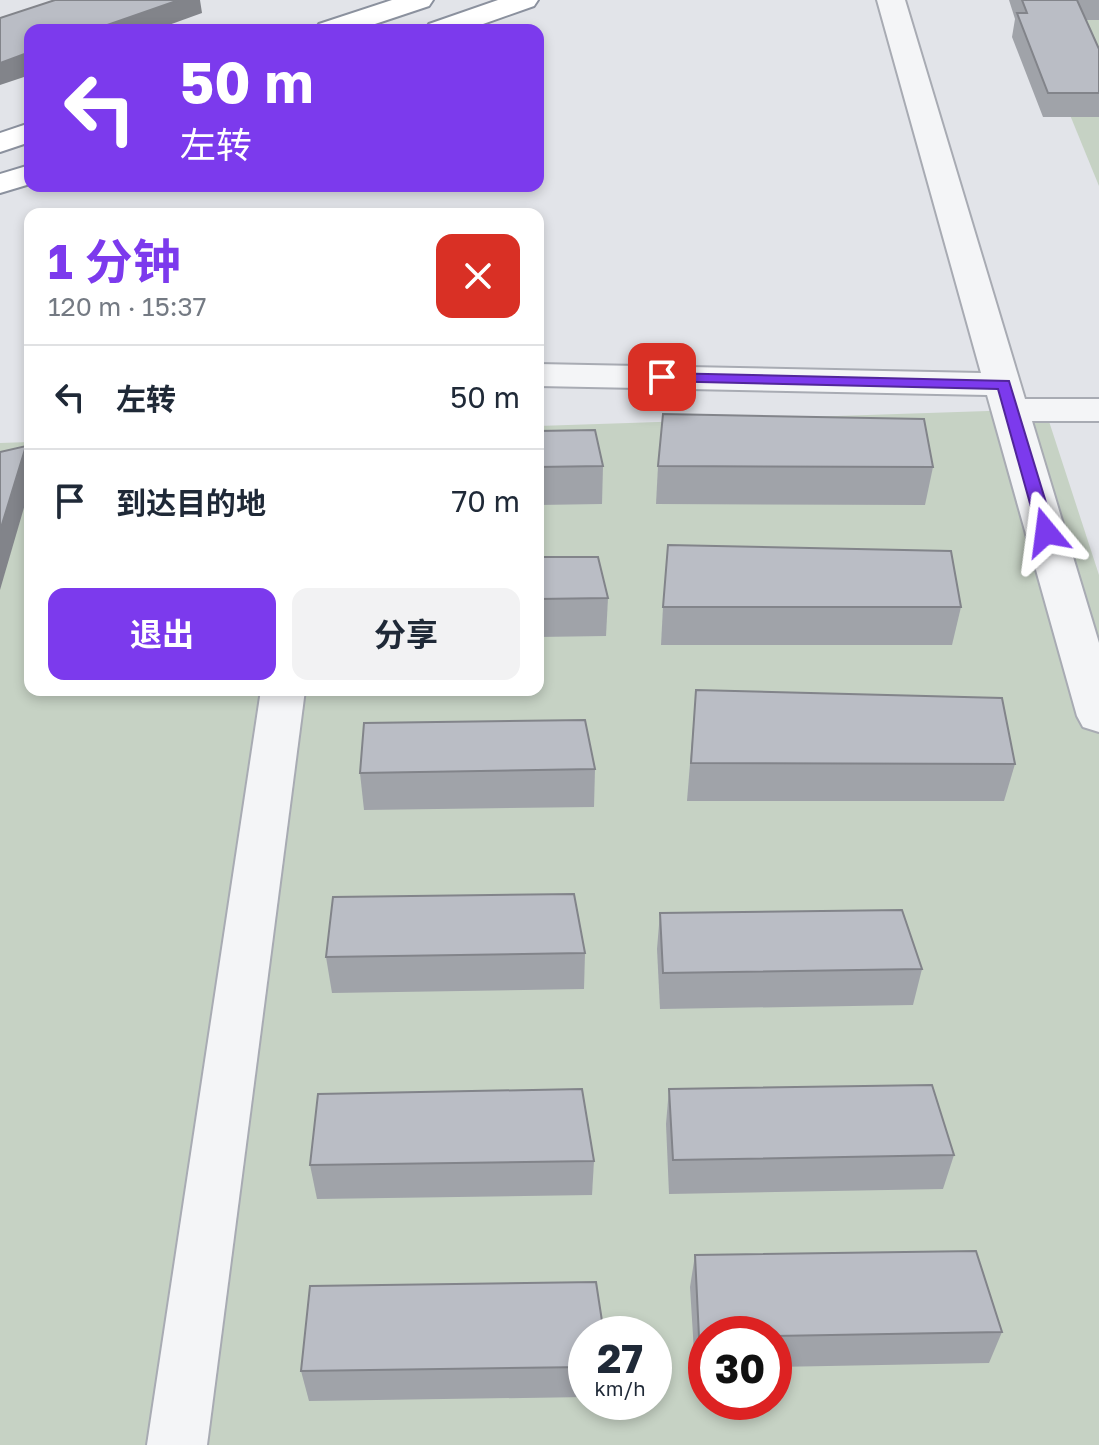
<!DOCTYPE html>
<html lang="zh">
<head>
<meta charset="utf-8">
<style>
	body { margin:0; font-family:"Golos Text","Noto Sans SC",sans-serif; background:#f2f2f3; color:#1f2937; height:100vh; display:flex; flex-direction:column; font-size:30px; white-space:nowrap }
	* { box-sizing:border-box; margin:0 }
	p { font-size:26px; color:#747a83 }
	.icon { flex:none; width:44px; height:44px; fill:none; stroke:currentColor; stroke-width:2; stroke-linecap:round; stroke-linejoin:round }
	.map { position:relative; flex:1; overflow:hidden }
	.sheet { position:absolute; left:24px; top:208px; width:520px; height:488px; display:flex; flex-direction:column; background:#fff; border-radius:16px; box-shadow:0 4px 12px #0003 }
	.sheet>* { flex:none }
	.guide { position:absolute; left:24px; top:24px; width:520px; height:168px; border-radius:16px; box-shadow:0 4px 12px #0003; background:#7c3aed; color:#fff; overflow:hidden }
	.speed { position:absolute; left:568px; top:1316px; display:flex; gap:16px; font-size:40px; font-weight:700; text-align:center }
	.speed>* { display:grid; place-content:center; width:104px; height:104px; border-radius:50%; background:#fff; box-shadow:0 4px 12px #0003; line-height:1 }
	.speed small { font-size:20px; font-weight:400 }
	.speed .limit { border:12px solid #d22; background:#fff; color:#111 }
	.pin { position:absolute; display:grid; place-items:center; width:68px; height:68px; color:#fff; margin:-34px; border-radius:16px; box-shadow:0 4px 12px #0006 }
	.me { position:absolute; width:88px; margin:-44px; rotate:344deg; stroke-linejoin:round; filter:drop-shadow(0 0 6px #0008) }
	.turn { display:flex; align-items:center; gap:28px; height:168px; padding:0 24px; font-size:36px }
	.turn .icon { width:104px; height:104px; stroke-width:2.5 }
	.turn b { display:block; font-size:56px; line-height:68px }
	.round { display:grid; place-items:center; flex:none; width:84px; height:84px; border-radius:16px; background:#f2f2f3 }
	.headline { display:flex; align-items:center; justify-content:space-between; height:136px; padding:0 24px }
	h1 { font-size:48px; font-weight:700; line-height:60px; color:#7c3aed }
	.cta { display:flex; gap:16px; margin-top:auto; padding:16px 24px }
	.cta a { flex:1; height:92px; border-radius:16px; background:#7c3aed; color:#fff; font-size:32px; font-weight:700; line-height:92px; text-align:center }
	.cta a+a { background:#f2f2f3; color:#1f2937 }
	ul { padding:0; list-style:none }
	li { display:flex; align-items:center; gap:24px; height:104px; padding:0 24px; border-top:2px solid #e0e1e3 }
	li div { flex:1 }
	li b { display:block; font-size:30px }
	li em { font-style:normal }
	.map>svg:first-child { display:block }
	.green { fill:#c6d2c4; fill-rule:evenodd }
	.lines { fill:none; stroke-linecap:round; stroke-linejoin:round }
	.minor-casing { stroke:#a8abb3; stroke-width:4 }
	.highway-casing { stroke:#8b919e; stroke-width:4 }
	.minor { fill:#f4f5f7; fill-rule:evenodd }
	.highway { fill:#fff; fill-rule:evenodd }
	.wall { fill:#a0a3a9 }
	.shaded-wall { fill:#82848a }
	.building { fill:#babdc5; stroke:#82848a; stroke-width:2 }
	.route { fill:#7c3aed; stroke:#51269a; stroke-width:2 }
</style>
</head>
<body>
<div class="map">
<svg width="1099" height="1445" viewBox="0 0 1099 1445">
	<rect width="100%" height="100%" fill="#e2e4e9"/>
	<g class="green">
		<polygon points="1023,0 1099,0 1099,186"/>
		<path d="M1045 409 1099 575V1445H0V443L30 442V690H538V426ZM586 1334H654V1402H586ZM706 1334H774V1402H706Z"/>
	</g>
	<g class="lines">
		<defs>
			<g id="minor">
				<polygon points="877,0 905,0 1025,399 1099,399 1099,421 1032,421 1099,643 1099,732 1083,727 1077,716 987,395 538,386 538,364 981,373"/>
				<polygon points="261,690 305,690 207,1445 147,1445"/>
			</g>
			<g id="highway">
				<polygon points="392,0 433,0 429,6 357,30 315,30 319,24"/>
				<polygon points="498,0 538,0 534,6 466,30 425,30 429,24"/>
				<polygon points="30,123 30,142 0,152 0,133"/>
				<polygon points="30,165 30,184 0,193 0,174"/>
			</g>
		</defs>
		<use href="#minor" class="minor-casing"/>
		<use href="#highway" class="highway-casing"/>
		<use href="#minor" class="minor"/>
		<use href="#highway" class="highway"/>
	</g>
	<g class="wall">
		<polygon points="1009,0 1099,0 1099,20 1086,20 1099,49 1099,117 1043,117 1012,37 1015,19"/>
		<polygon points="538,431 603,466 602,504 538,505"/>
		<polygon points="658,466 933,467 925,505 656,504"/>
		<polygon points="538,557 608,598 606,636 538,637"/>
		<polygon points="663,607 961,607 952,645 661,645"/>
		<polygon points="696,690 1015,764 1004,801 687,801"/>
		<polygon points="595,769 594,807 364,810 360,773"/>
		<polygon points="660,913 922,969 913,1005 660,1009 657,949"/>
		<polygon points="585,953 584,989 332,993 326,957"/>
		<polygon points="669,1089 954,1155 943,1189 669,1194 666,1124"/>
		<polygon points="594,1161 592,1195 317,1199 310,1165"/>
		<polygon points="695,1255 1002,1332 989,1363 774,1367 774,1334 706,1334 706,1368 695,1368 690,1287"/>
		<polygon points="586,1334 586,1397 309,1401 301,1371"/>
	</g>
	<g class="shaded-wall">
		<polygon points="179,0 200,0 202,13 155,30 93,30"/>
		<polygon points="30,52 30,75 0,85 0,63"/>
		<polygon points="26,446 30,462 30,487 0,590 0,531"/>
	</g>
	<g class="building">
		<polygon points="55,0 179,0 93,30 30,30 30,52 0,63 0,18"/>
		<polygon points="1022,0 1077,0 1099,49 1099,93 1048,93 1017,13 1027,13"/>
		<polygon points="663,414 924,419 933,467 658,466"/>
		<polygon points="595,430 603,466 538,467 538,431"/>
		<polygon points="26,446 0,531 0,452"/>
		<polygon points="668,545 951,551 961,607 663,607"/>
		<polygon points="538,557 598,557 608,598 538,599"/>
		<polygon points="696,690 1002,698 1015,764 691,763"/>
		<polygon points="585,720 595,769 360,773 364,723"/>
		<polygon points="574,894 585,953 326,957 333,897"/>
		<polygon points="902,910 922,969 663,973 660,913"/>
		<polygon points="932,1085 954,1155 673,1160 669,1089"/>
		<polygon points="582,1089 594,1161 310,1165 318,1094"/>
		<polygon points="976,1251 1002,1332 774,1336 774,1334 706,1334 706,1337 699,1337 695,1255"/>
		<polygon points="596,1282 604,1334 586,1334 586,1367 301,1371 310,1286"/>
	</g>
	<polygon class="route" points="662,373 1009,381 1055,532 1046,538 1038,532 998,389 657,381 655,377"/>
</svg>
<div class="speed"><div>27<small>km/h</small></div><div class="limit">30</div></div>
<div class="pin" style="left:662px;top:377px;background:#d93025"><svg class="icon" aria-label="arrive" viewBox="0 0 24 24"><path d="M6 21V4h12l-3 4 3 4H6"/></svg></div>
<svg class="me" style="left:1046px;top:532px" viewBox="-20 -20 40 40"><path d="M0-17L14 15 0 8-14 15z" fill="#7c3aed" stroke="#fff" stroke-width="4"/></svg>
<div class="guide">
<div class="turn"><svg class="icon" aria-label="left" viewBox="0 0 24 24"><path d="M17 20v-9H6M10 6l-5 5 5 5"/></svg><div><b>50 m</b>左转</div></div>
</div>
<section class="sheet">
<div class="headline"><div><h1>1 分钟</h1><p>120 m · 15:37</p></div><a class="round" style="background:#d93025;color:#fff"><svg class="icon" aria-label="close" viewBox="0 0 24 24"><path d="M6 6l12 12M18 6L6 18"/></svg></a></div>
<ul>
<li><svg class="icon" aria-label="left" viewBox="0 0 24 24"><path d="M17 20v-9H6M10 6l-5 5 5 5"/></svg><div><b>左转</b></div><em>50 m</em></li>
<li><svg class="icon" aria-label="arrive" viewBox="0 0 24 24"><path d="M6 21V4h12l-3 4 3 4H6"/></svg><div><b>到达目的地</b></div><em>70 m</em></li>
</ul>
<div class="cta"><a>退出</a><a>分享</a></div>
</section>
</div>
</body>
</html>
